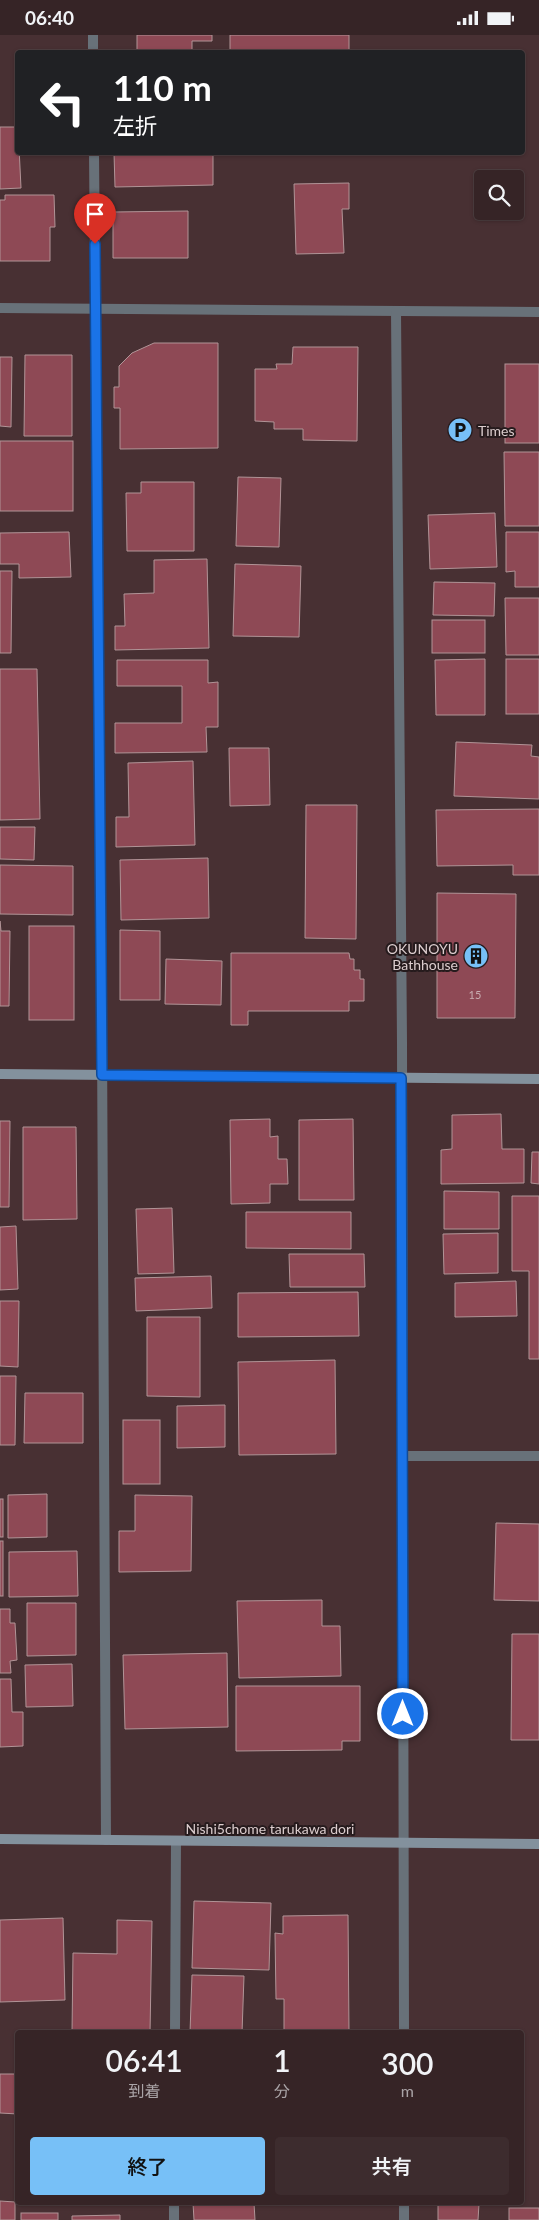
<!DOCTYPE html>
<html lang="ja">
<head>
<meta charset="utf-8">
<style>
	body { margin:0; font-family:Lato,"Noto Sans JP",sans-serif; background:#3d2c2e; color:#f1f3f6; height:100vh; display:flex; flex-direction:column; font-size:19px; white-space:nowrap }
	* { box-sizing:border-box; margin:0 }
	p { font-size:16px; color:#aaa4a7 }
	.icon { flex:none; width:28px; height:28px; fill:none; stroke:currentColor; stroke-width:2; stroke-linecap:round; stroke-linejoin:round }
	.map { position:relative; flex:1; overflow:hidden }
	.panel { position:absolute; left:15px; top:1995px; width:509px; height:175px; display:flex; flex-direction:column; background:#362426; border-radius:5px; box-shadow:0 1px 4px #0004,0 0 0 1px #504143 }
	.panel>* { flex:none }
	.banner { position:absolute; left:15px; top:15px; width:510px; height:105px; border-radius:5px; box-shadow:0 1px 4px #0004,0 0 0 1px #504143; background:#202124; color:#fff; overflow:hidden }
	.fabs { position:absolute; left:474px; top:135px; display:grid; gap:10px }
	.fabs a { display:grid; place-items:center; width:50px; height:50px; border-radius:5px; background:#362426; box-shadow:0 1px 4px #0004,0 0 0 1px #504143; font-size:25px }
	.pin { position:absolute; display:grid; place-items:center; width:42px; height:42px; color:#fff; margin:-51px -21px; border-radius:50% 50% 50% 0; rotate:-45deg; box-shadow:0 0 5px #0007 }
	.pin .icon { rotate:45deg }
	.me { position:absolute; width:55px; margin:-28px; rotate:0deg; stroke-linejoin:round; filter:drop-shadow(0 0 4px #0008) }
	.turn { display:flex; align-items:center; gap:18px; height:105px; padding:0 15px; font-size:22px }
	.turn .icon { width:65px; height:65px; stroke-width:2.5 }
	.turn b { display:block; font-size:35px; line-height:42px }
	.eta { display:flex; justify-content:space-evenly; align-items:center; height:85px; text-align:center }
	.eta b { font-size:30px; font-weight:600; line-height:35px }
	.action { display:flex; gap:10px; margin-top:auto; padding:10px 15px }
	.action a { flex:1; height:58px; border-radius:5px; background:#77c0f7; color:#111; font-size:20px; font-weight:600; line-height:58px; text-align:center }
	.action a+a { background:#3d2c2e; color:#f1f3f6 }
	.status { display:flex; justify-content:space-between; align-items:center; height:35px; padding:0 25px; background:#362426; direction:ltr }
	.status svg { height:14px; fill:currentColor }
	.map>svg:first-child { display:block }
	.building { fill:#8e4955; stroke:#b19497 }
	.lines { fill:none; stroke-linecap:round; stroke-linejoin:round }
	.street { stroke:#687179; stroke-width:10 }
	.secondary { stroke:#83919d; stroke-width:10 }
	.route-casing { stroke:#114b97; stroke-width:12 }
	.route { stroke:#1a73e8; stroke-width:9 }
	.labels { text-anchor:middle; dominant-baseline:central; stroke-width:4; stroke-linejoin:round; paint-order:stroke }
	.number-label { font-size:11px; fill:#c8acb0 }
	.poi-label { font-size:14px; fill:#dccdce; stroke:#261b1d; text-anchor:start }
	.street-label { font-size:14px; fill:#dccdce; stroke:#261b1d }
</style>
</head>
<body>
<div class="status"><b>06:40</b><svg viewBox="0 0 49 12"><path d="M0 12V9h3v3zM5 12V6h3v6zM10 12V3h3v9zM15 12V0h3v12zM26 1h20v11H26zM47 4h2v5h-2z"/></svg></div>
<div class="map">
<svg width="539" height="2185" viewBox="0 0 539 2185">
	<rect width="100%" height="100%" fill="#483033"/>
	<g class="building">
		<polygon points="137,0 212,0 212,6 192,6 192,18 137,18"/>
		<polygon points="230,0 349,0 349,15 230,16"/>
		<polygon points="0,92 18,92 21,153 0,154"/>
		<polygon points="114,118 213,118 213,150 115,152"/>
		<polygon points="349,148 349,174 342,174 344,218 296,219 294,149"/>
		<polygon points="5,160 54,160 55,192 50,192 50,226 0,226 0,165 5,165"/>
		<polygon points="188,176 188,223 113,223 113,177"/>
		<polygon points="154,308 218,308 218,413 120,414 120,373 114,373 114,352 119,352 119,331 132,318"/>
		<polygon points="293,312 358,312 357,406 303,405 303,394 274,394 274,387 255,386 255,334 277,334 276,329 292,329"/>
		<polygon points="25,320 72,320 72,401 24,401"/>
		<polygon points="0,322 12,322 11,392 0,391"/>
		<rect x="505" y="329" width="34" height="79"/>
		<rect x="0" y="406" width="73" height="70"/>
		<polygon points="504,417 539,417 539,491 505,491"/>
		<polygon points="238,442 281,443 279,512 236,511"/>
		<polygon points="141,447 194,447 194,516 127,516 126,458 141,458"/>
		<polygon points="495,478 497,532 430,534 428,480"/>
		<polygon points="69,497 71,542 19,543 19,529 0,529 0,498"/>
		<polygon points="506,497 539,497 539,552 515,552 515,536 506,537"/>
		<polygon points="207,524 209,613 115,615 115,591 125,591 124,559 154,558 154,525"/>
		<polygon points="235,529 301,531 299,602 233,601"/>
		<polygon points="0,536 12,536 11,618 0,618"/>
		<polygon points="434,547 495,548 494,581 433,580"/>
		<polygon points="505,563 539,563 539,620 506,620"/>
		<rect x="432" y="585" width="53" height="33"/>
		<polygon points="485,624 485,680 436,680 435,625"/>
		<rect x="506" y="624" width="33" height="55"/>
		<polygon points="117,625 208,625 208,648 218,647 218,692 206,692 207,717 115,718 115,688 182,688 182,651 117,651"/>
		<polygon points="0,634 37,634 40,784 0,785"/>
		<polygon points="456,707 532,710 531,721 539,722 539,764 454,761"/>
		<polygon points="229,713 269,713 270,770 230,771"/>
		<polygon points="193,726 195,810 116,812 116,782 129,782 128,728"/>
		<polygon points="306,770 357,770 356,904 305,903"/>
		<polygon points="539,774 539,840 513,840 513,830 437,831 436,775"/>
		<polygon points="0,792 35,792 34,825 0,824"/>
		<polygon points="208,823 209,883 121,885 120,825"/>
		<polygon points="0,830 73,831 73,880 0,879"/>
		<polygon points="437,858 516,859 515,983 437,983"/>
		<polygon points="0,886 1,896 10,896 9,971 0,971"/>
		<rect x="29" y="891" width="45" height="94"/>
		<polygon points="120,895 160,896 160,965 120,965"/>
		<polygon points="231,918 349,918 350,924 354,924 354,935 360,935 360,944 364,944 364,966 349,966 349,976 248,976 248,990 231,990"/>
		<polygon points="166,924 222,926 221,970 165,969"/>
		<polygon points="501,1079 502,1114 524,1114 524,1148 441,1149 441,1115 452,1114 452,1080"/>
		<polygon points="270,1084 270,1102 278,1101 278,1124 287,1124 288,1149 270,1149 270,1168 231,1169 230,1085"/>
		<polygon points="353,1084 354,1165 299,1165 299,1085"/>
		<polygon points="0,1086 10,1086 9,1172 0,1172"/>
		<polygon points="23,1092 76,1092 77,1184 23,1185"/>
		<polygon points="532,1117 539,1117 539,1149 531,1148"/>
		<polygon points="444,1156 499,1157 499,1194 444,1194"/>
		<polygon points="512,1161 539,1161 539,1324 529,1324 529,1236 512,1236"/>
		<polygon points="172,1173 174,1238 138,1239 136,1174"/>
		<polygon points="246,1177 351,1177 351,1214 246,1213"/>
		<polygon points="16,1191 18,1254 0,1255 0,1192"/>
		<polygon points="498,1198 498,1238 444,1239 443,1199"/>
		<polygon points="289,1219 364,1219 365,1252 290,1252"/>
		<polygon points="211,1241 212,1273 136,1276 135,1243"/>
		<polygon points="516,1246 517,1281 455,1282 455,1248"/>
		<polygon points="358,1257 359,1301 238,1302 238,1258"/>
		<polygon points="0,1266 19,1266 18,1332 0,1331"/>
		<polygon points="147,1282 200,1282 200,1362 147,1361"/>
		<polygon points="335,1325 336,1419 239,1420 238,1327"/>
		<polygon points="0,1341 16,1341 15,1410 0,1410"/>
		<polygon points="25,1358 83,1358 83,1408 24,1408"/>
		<polygon points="225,1370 225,1412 177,1413 177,1371"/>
		<rect x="123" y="1385" width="37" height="64"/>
		<polygon points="47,1459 47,1502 8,1503 8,1460"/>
		<polygon points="135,1460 192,1461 191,1536 119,1537 119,1496 135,1496"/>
		<rect x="0" y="1464" width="3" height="38"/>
		<polygon points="496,1488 539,1489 539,1566 494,1565"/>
		<rect x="0" y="1506" width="3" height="55"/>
		<polygon points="77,1516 78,1561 9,1562 9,1517"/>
		<polygon points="322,1565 322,1591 340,1591 341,1641 239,1643 237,1566"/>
		<polygon points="27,1568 76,1568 76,1620 27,1621"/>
		<polygon points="0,1574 10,1574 10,1588 15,1588 17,1625 10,1626 11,1638 0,1638"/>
		<polygon points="512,1599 539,1599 539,1705 511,1705"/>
		<polygon points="227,1618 228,1692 125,1694 123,1620"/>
		<polygon points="72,1629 73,1671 26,1672 25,1630"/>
		<polygon points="0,1644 11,1644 12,1677 23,1677 23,1711 0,1712"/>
		<polygon points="236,1651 360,1651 360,1706 342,1706 342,1715 236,1716"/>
		<polygon points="194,1866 271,1868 269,1935 192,1933"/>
		<polygon points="348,1880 349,1998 284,1998 284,1964 276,1964 275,1898 283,1899 283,1881"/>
		<polygon points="63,1883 65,1965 0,1967 0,1885"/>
		<polygon points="117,1885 152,1886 150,1998 72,1998 73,1918 117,1919"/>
		<polygon points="192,1940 244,1941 242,1998 190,1998"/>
		<polygon points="0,2039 18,2039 18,2079 0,2078"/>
		<polygon points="0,2166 15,2167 15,2185 0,2185"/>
		<polygon points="193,2168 254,2168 255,2185 194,2185"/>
		<polygon points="438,2169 479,2169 478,2185 438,2185"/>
		<rect x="509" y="2173" width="30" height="12"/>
		<rect x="21" y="2178" width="37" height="7"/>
		<polygon points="120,2180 120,2185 72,2185 72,2181"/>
	</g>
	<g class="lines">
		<g class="street">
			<polyline points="93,0 93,18"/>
			<polyline points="94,118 102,1003 106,1805"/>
			<polyline points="0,273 539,277"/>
			<polyline points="396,276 402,1007 404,1998"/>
			<polyline points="402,1421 539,1421"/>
			<polyline points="175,1998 176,1806"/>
			<polyline points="404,2168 404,2185"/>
			<polyline points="174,2185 174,2168"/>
		</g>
		<g class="secondary">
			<polyline points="0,1039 539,1044"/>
			<polyline points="0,1804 539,1809"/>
		</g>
	</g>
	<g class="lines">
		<defs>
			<polyline id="route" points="95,209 102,1040 401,1043 403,1679"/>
		</defs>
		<use href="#route" class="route-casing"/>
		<use href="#route" class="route"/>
	</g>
	<defs>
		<symbol id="parking-disc" viewBox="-11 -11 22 22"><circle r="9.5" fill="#77c0f7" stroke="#261b1d"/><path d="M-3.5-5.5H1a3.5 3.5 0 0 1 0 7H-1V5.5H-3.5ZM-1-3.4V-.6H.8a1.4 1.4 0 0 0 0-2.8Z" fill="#111"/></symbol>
		<symbol id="building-disc" viewBox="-11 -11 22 22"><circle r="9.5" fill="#77c0f7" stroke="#261b1d"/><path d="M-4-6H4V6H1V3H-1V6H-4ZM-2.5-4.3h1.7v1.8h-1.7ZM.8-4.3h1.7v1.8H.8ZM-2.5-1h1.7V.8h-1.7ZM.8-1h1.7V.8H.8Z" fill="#111"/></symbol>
	</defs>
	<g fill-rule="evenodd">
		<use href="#parking-disc" x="446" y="381" width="28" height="28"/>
		<use href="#building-disc" x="462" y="907" width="28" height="28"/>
	</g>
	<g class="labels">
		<g class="number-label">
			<text x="475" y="959">15</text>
		</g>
		<g class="poi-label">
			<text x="478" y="395">Times</text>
			<text x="458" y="913" text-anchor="end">OKUNOYU<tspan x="458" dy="16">Bathhouse</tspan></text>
		</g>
		<g class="street-label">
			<text x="270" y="1793">Nishi5chome tarukawa dori</text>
		</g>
	</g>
</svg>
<div class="fabs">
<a><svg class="icon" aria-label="search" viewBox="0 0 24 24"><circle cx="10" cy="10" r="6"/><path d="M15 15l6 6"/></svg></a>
</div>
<div class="pin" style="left:95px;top:209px;background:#d93025"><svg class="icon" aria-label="arrive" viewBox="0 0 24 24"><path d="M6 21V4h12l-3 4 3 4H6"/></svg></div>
<svg class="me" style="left:403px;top:1679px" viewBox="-20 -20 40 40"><circle r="17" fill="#1a73e8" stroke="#fff" stroke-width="3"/><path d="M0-11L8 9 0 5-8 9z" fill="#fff"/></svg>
<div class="banner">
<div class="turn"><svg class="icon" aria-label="left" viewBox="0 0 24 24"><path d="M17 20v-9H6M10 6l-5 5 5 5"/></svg><div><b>110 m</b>左折</div></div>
</div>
<section class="panel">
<div class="eta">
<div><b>06:41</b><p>到着</p></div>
<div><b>1</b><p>分</p></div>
<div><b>300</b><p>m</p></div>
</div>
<div class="action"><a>終了</a><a>共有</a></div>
</section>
</div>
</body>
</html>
